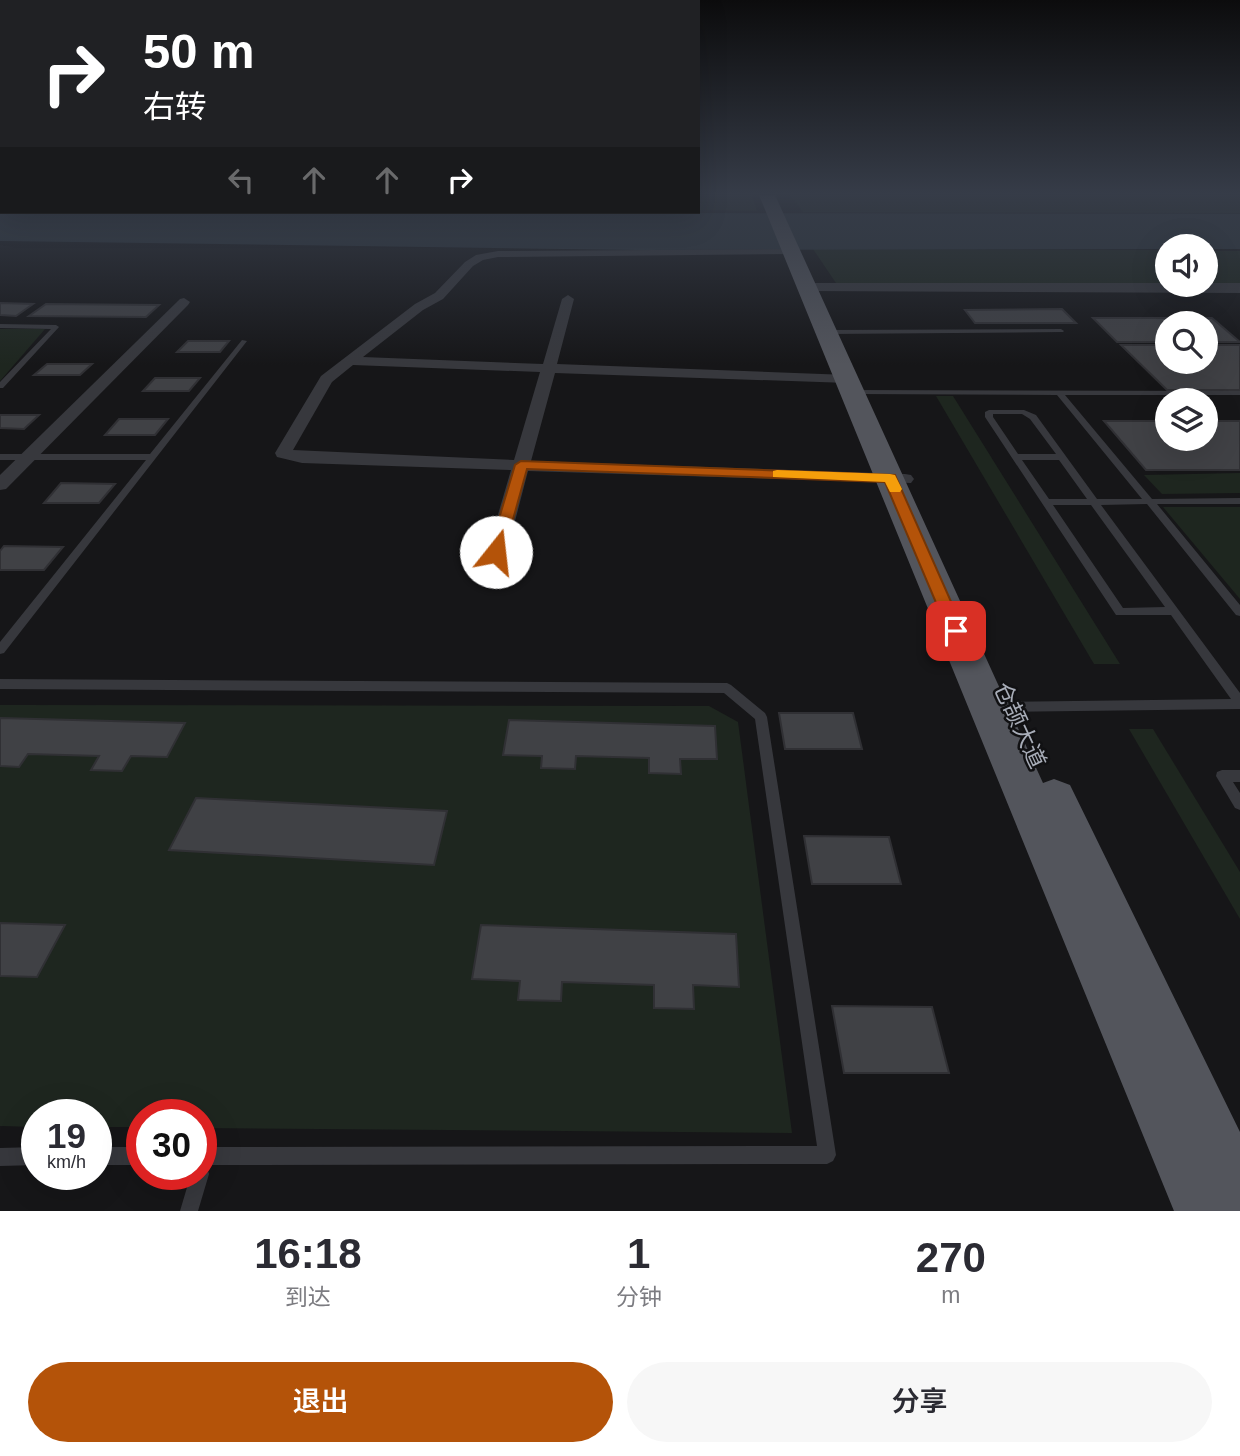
<!DOCTYPE html>
<html lang="zh">
<head>
<meta charset="utf-8">
<style>
	body { margin:0; font-family:Arial,"Noto Sans SC",sans-serif; background:#f7f7f7; color:#2b2b33; height:100vh; display:flex; flex-direction:column; font-size:26px; white-space:nowrap }
	* { box-sizing:border-box; margin:0 }
	p { font-size:23px; color:#7c7c81 }
	.icon { flex:none; width:38px; height:38px; fill:none; stroke:currentColor; stroke-width:2; stroke-linecap:round; stroke-linejoin:round }
	.map { position:relative; height:1211px; overflow:hidden }
	.panel { display:flex; flex-direction:column; background:#fff; flex:1 }
	.panel>* { flex:none }
	.top-card { position:absolute; left:0px; top:0px; width:700px; height:214px; box-shadow:0 7px 28px #0002; background:#202124; color:#fff; overflow:hidden }
	.controls { position:absolute; left:1155px; top:234px; display:grid; gap:14px }
	.controls a { display:grid; place-items:center; width:63px; height:63px; border-radius:50%; background:#fff; box-shadow:0 7px 28px #0002; font-size:35px }
	.speed { position:absolute; left:21px; top:1099px; display:flex; gap:14px; font-size:35px; font-weight:700; text-align:center }
	.speed>* { display:grid; place-content:center; width:91px; height:91px; border-radius:50%; background:#fff; box-shadow:0 7px 28px #0002; line-height:1 }
	.speed small { font-size:18px; font-weight:400 }
	.speed .limit { border:10px solid #d22; background:#fff; color:#111 }
	.pin { position:absolute; display:grid; place-items:center; width:60px; height:60px; color:#fff; margin:-30px; border-radius:14px; box-shadow:0 4px 10px #0006 }
	.me { position:absolute; width:77px; margin:-38px; rotate:16deg; stroke-linejoin:round; filter:drop-shadow(0 0 5px #0008) }
	.turn { display:flex; align-items:center; gap:24px; height:147px; padding:0 28px; font-size:32px }
	.turn .icon { width:91px; height:91px; stroke-width:2.5 }
	.turn b { display:block; font-size:49px; line-height:60px }
	.lanes { display:flex; align-items:center; height:66px; padding:0 28px; background:#0003; justify-content:center; gap:35px; direction:ltr }
	.lanes .off { opacity:.35 }
	.eta { display:flex; justify-content:space-evenly; align-items:center; height:119px; text-align:center }
	.eta b { font-size:42px; font-weight:600; line-height:49px }
	.primary-button { display:flex; gap:14px; margin-top:auto; padding:14px 28px }
	.primary-button a { flex:1; height:80px; border-radius:42px; background:#b45309; color:#fff; font-size:28px; font-weight:600; line-height:80px; text-align:center }
	.primary-button a+a { background:#f7f7f7; color:#2b2b33 }
	.map>svg:first-child { display:block }
	.green { fill:#1e261f }
	.water { fill:#2c353c }
	.building { fill:#404145; stroke:#303034; stroke-width:2 }
	.lines { fill:none; stroke-linecap:round; stroke-linejoin:round }
	.service { fill:#37383d; fill-rule:evenodd }
	.minor { fill:#37383d; fill-rule:evenodd }
	.tertiary { fill:#37383d; fill-rule:evenodd }
	.primary { fill:#53555c; fill-rule:evenodd }
	.route { fill:#b45309; stroke:#753606; stroke-width:2 }
	.slow { fill:#f59e0b }
	.labels { text-anchor:middle; dominant-baseline:central; stroke-width:5; stroke-linejoin:round; paint-order:stroke }
	.street-label { font-size:23px; fill:#a8adb8; stroke:#111113 }
</style>
</head>
<body>
<div class="map">
<svg width="1240" height="1211" viewBox="0 0 1240 1211">
	<rect width="100%" height="100%" fill="#161618"/>
	<g class="green">
		<polygon points="698,195 752,195 757,211 698,210"/>
		<polygon points="790,195 1240,195 1240,213 803,212"/>
		<polygon points="813,249 1167,250 1167,283 836,283"/>
		<rect x="1206" y="251" width="34" height="32"/>
		<polygon points="0,329 45,329 0,381"/>
		<polygon points="936,396 953,396 1120,664 1094,664"/>
		<polygon points="1240,473 1240,493 1162,494 1144,475"/>
		<polygon points="1163,507 1240,507 1240,599"/>
		<polygon points="0,705 709,706 738,722 792,1133 201,1128 201,1115 142,1115 142,1127 96,1127 96,1115 37,1115 37,1127 0,1126"/>
		<polygon points="1129,729 1153,729 1240,872 1240,919"/>
	</g>
	<polygon class="water" points="0,208 2,212 1240,214 1240,249 637,250 0,241"/>
	<g class="building">
		<polygon points="0,303 33,304 16,316 0,315"/>
		<polygon points="46,304 159,305 146,317 29,316"/>
		<polygon points="1062,309 1076,323 975,323 965,310"/>
		<polygon points="1093,318 1212,318 1240,342 1206,342 1206,324 1167,324 1167,342 1117,342"/>
		<polygon points="188,341 229,341 220,352 177,352"/>
		<polygon points="1121,345 1167,345 1167,362 1206,362 1206,345 1240,345 1240,390 1167,390"/>
		<polygon points="47,364 92,364 80,375 34,375"/>
		<polygon points="155,378 200,378 189,391 143,391"/>
		<polygon points="0,415 39,415 24,429 0,428"/>
		<polygon points="119,419 168,419 155,435 105,435"/>
		<polygon points="1104,421 1167,421 1167,439 1206,439 1206,421 1240,421 1240,470 1146,470"/>
		<polygon points="61,483 115,484 99,503 44,503"/>
		<polygon points="4,546 63,547 44,570 0,570 0,551"/>
		<polygon points="779,713 853,713 862,749 785,749"/>
		<polygon points="0,718 185,723 167,757 131,756 122,771 91,770 99,756 28,754 19,767 0,766"/>
		<polygon points="509,720 715,726 717,759 680,759 681,774 649,773 649,758 576,756 575,769 541,768 542,756 503,755"/>
		<polygon points="196,798 447,811 434,865 169,850"/>
		<polygon points="804,836 889,837 901,884 812,884"/>
		<polygon points="0,923 65,925 37,977 0,976"/>
		<polygon points="481,925 736,934 739,987 693,985 694,1009 654,1008 654,985 562,982 561,1001 518,1000 520,981 472,979"/>
		<polygon points="832,1006 932,1007 949,1073 844,1073"/>
	</g>
	<g class="lines">
		<g class="service">
			<polygon points="0,324 56,325 59,327 3,388 0,388 0,382 51,329 0,328"/>
			<polygon points="1061,329 1064,331 1063,332 828,334 825,332 828,330"/>
			<polygon points="242,340 247,341 4,653 0,654 0,642 146,460 0,460 0,454 150,454"/>
			<path d="M851 390 1240 391V395H1065L1152 499 1240 498V504H1157L1240 605V616L1236 615 1147 504 1101 505 1240 693V709L994 712 990 710 988 707 990 704 994 702 1231 699 1171 615H1116L985 417V412L989 410H1024L1036 415 1097 499H1142L1057 395 854 394H851ZM993 414H1022L1030 419 1056 454H1018L993 417ZM1022 460H1059L1087 499H1049ZM1053 505H1091L1165 607 1123 608Z"/>
			<polygon points="0,679 727,683 731,685 765,713 767,717 836,1155 833,1161 827,1164 201,1165 201,1147 817,1146 755,719 724,693 0,689"/>
			<polygon points="1222,770 1240,770 1240,782 1233,782 1240,793 1240,810 1235,808 1216,776 1217,772"/>
			<polygon points="37,1147 37,1165 0,1166 0,1148"/>
			<rect x="96" y="1147" width="46" height="18"/>
			<polygon points="201,1165 207,1167 209,1174 198,1211 180,1211 191,1174 201,1174"/>
		</g>
		<g class="minor">
			<path d="M797 249 799 251 793 254 498 257 483 260 473 266 443 299 423 310 363 357 543 364 562 299 568 295 574 299 557 364 848 375 855 379 848 383 555 373 531 461 905 474 911 475 914 479 911 483 528 471 507 552 504 557H490L487 552 511 470 302 463 277 457 275 453 321 376 415 304 435 293 465 262 476 255 498 251ZM353 365 540 372 514 460 293 450 332 382Z"/>
			<polygon points="184,298 190,302 188,305 6,489 0,490 0,475 180,299"/>
		</g>
		<polygon class="tertiary" points="809,283 1240,283 1240,293 804,291 801,288"/>
		<polygon class="primary" points="759,195 775,195 1043,783 1054,779 1070,785 1240,1132 1240,1211 1174,1211"/>
	</g>
	<linearGradient id="sky" x2="0" y2="1"><stop stop-color="#0c0c0d"/><stop offset="0.53" stop-color="#363c48"/><stop offset="1" stop-color="#363c48" stop-opacity="0"/></linearGradient>
	<rect width="1240" height="365" fill="url(#sky)"/>
	<polygon class="route" points="521,461 895,475 964,631 956,637 948,631 885,482 527,469 504,552 496,557 491,556 489,552 515,465"/>
	<polygon class="slow" points="777,470 890,474 895,475 902,489 900,492 890,492 885,482 773,477 773,471"/>
	<g class="labels">
		<g class="street-label">
			<text transform="translate(1020 725) rotate(65)">仓颉大道</text>
		</g>
	</g>
</svg>
<div class="controls">
<a><svg class="icon" aria-label="sound" viewBox="0 0 24 24"><path d="M4 9h4l5-4v14l-5-4H4zM17 9q2 3 0 6"/></svg></a>
<a><svg class="icon" aria-label="search" viewBox="0 0 24 24"><circle cx="10" cy="10" r="6"/><path d="M15 15l6 6"/></svg></a>
<a><svg class="icon" aria-label="layers" viewBox="0 0 24 24"><path d="M12 4l9 5-9 5-9-5zM3 14l9 5 9-5"/></svg></a>
</div>
<div class="speed"><div>19<small>km/h</small></div><div class="limit">30</div></div>
<div class="pin" style="left:956px;top:631px;background:#d93025"><svg class="icon" aria-label="arrive" viewBox="0 0 24 24"><path d="M6 21V4h12l-3 4 3 4H6"/></svg></div>
<svg class="me" style="left:496px;top:552px" viewBox="-20 -20 40 40"><circle r="19" fill="#fff"/><path d="M0-13L10 11 0 6-10 11z" fill="#b45309"/></svg>
<div class="top-card">
<div class="turn"><svg class="icon" aria-label="right" viewBox="0 0 24 24"><path d="M7 20v-9h11M14 6l5 5-5 5"/></svg><div><b>50 m</b>右转</div></div>
<div class="lanes"><svg class="icon off" aria-label="left" viewBox="0 0 24 24"><path d="M17 20v-9H6M10 6l-5 5 5 5"/></svg><svg class="icon off" aria-label="ahead" viewBox="0 0 24 24"><path d="M12 20V5M6 11l6-6 6 6"/></svg><svg class="icon off" aria-label="ahead" viewBox="0 0 24 24"><path d="M12 20V5M6 11l6-6 6 6"/></svg><svg class="icon" aria-label="right" viewBox="0 0 24 24"><path d="M7 20v-9h11M14 6l5 5-5 5"/></svg></div>
</div>
</div>
<section class="panel">
<div class="eta">
<div><b>16:18</b><p>到达</p></div>
<div><b>1</b><p>分钟</p></div>
<div><b>270</b><p>m</p></div>
</div>
<div class="primary-button"><a>退出</a><a>分享</a></div>
</section>
</body>
</html>
